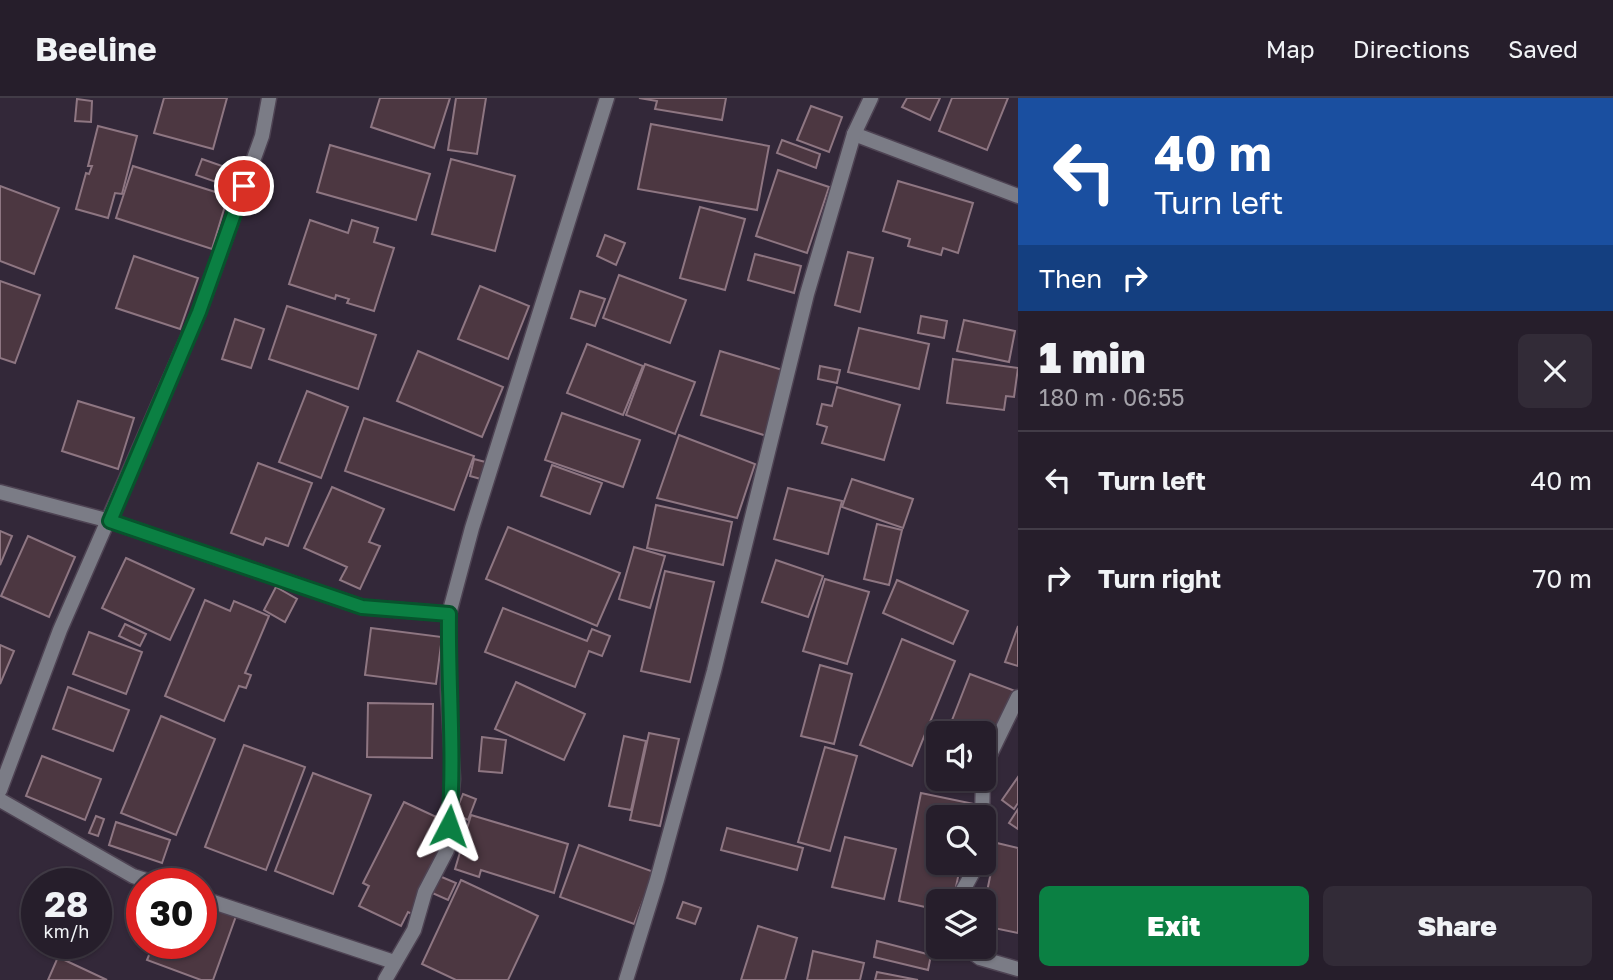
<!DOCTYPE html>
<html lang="en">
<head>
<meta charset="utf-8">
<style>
	body { margin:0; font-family:"Golos Text",sans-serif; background:#322b37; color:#f1f3f6; height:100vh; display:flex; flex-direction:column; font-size:26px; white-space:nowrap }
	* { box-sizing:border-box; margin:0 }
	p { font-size:23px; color:#a4a2a9 }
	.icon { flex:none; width:38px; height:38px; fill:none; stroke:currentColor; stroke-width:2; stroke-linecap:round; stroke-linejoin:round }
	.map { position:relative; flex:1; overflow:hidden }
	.details { display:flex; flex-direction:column; background:#261e2b; width:595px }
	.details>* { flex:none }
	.guide { background:#1a4fa0; color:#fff; overflow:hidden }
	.fabs { position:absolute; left:926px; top:623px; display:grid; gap:14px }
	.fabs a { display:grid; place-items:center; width:70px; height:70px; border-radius:10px; background:#261e2b; box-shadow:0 2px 5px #0004,0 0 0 2px #423c47; font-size:35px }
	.speed { position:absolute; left:21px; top:770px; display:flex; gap:14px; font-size:35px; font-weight:700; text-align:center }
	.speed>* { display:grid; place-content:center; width:91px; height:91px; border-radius:50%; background:#261e2b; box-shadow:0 2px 5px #0004,0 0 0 2px #423c47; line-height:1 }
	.speed small { font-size:18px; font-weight:400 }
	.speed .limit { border:10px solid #d22; background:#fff; color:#111 }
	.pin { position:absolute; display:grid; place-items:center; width:60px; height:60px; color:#fff; margin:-30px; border:4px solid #fff; border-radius:50%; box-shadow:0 2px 7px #0007 }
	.me { position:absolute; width:77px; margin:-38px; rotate:4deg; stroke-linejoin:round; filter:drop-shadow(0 0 5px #0008) }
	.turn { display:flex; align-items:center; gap:24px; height:147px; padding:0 21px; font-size:32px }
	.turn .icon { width:91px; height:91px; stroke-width:2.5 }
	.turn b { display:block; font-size:49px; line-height:60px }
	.then { display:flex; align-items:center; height:66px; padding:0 21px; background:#0003; gap:14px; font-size:26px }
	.round { display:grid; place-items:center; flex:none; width:74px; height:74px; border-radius:10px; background:#322b37 }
	.summary { display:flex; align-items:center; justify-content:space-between; height:119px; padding:0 21px }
	h1 { font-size:42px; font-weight:800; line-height:52px }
	.primary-button { display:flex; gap:14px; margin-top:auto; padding:14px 21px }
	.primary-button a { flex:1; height:80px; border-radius:10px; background:#0b8043; color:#fff; font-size:28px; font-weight:800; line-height:80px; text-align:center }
	.primary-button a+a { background:#322b37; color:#f1f3f6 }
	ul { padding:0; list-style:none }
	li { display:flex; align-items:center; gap:21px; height:98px; padding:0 21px; border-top:2px solid #423c47 }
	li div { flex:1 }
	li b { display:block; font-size:26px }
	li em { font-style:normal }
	header { display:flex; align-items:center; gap:42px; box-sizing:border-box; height:98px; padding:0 35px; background:#261e2b; border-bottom:2px solid #423c47 }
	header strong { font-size:33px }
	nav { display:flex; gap:38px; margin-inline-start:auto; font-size:24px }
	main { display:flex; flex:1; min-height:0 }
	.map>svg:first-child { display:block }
	.building { fill:#4c3741; stroke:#8e7682; stroke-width:2 }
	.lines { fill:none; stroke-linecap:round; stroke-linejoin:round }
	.minor-casing { stroke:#4e4353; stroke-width:17 }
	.minor { stroke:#7b7c86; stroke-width:14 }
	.route-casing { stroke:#07532c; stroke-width:18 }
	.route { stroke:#0b8043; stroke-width:12 }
</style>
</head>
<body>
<header>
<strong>Beeline</strong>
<nav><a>Map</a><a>Directions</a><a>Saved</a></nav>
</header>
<main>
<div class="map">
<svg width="1018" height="882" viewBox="0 0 1018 882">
	<rect width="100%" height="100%" fill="#332839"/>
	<g class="building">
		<polygon points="164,0 227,0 213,51 154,35"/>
		<polygon points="380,0 450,0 434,50 371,29"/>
		<polygon points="456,0 486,0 477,56 448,52"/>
		<polygon points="639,0 726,0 722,22 655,11 657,3"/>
		<polygon points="907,0 940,0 930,22 902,9"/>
		<polygon points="952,0 1008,0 987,52 939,33"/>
		<polygon points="77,1 92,3 91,24 75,23"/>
		<polygon points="811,8 842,19 829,54 797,42"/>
		<polygon points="651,26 769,48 757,112 638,91"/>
		<polygon points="98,28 137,38 122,96 115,95 108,120 76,111 86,75 89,76 92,68 88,68"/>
		<polygon points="782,42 820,56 816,70 777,55"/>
		<polygon points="330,47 430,76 416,122 317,94"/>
		<polygon points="202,61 245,76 239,92 196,77"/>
		<polygon points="451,61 515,78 495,153 432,136"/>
		<polygon points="133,68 228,98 212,151 116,120"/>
		<polygon points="778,72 829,89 807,155 756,138"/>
		<polygon points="898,83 973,105 958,155 943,150 941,157 908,148 910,141 883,133"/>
		<polygon points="0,88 59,110 34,176 0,163"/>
		<polygon points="700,109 745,121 725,192 680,180"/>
		<polygon points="310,122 348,135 352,122 378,130 374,144 394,150 374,213 347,205 349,201 336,197 335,201 289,186"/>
		<polygon points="605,137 625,145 616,167 597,158"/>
		<polygon points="848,154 873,160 860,214 835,207"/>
		<polygon points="755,156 801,168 794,195 748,182"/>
		<polygon points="134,158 198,180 180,231 116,210"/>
		<polygon points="619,177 686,202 670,245 603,220"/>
		<polygon points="0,183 40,197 15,265 0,260"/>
		<polygon points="480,188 529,208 508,261 458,241"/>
		<polygon points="580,193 605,201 595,228 571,220"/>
		<polygon points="287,208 376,237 358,291 269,261"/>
		<polygon points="921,218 947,223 944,240 918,235"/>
		<polygon points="235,221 264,231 251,270 222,261"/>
		<polygon points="964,222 1015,233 1009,264 957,253"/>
		<polygon points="859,230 929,246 919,291 848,274"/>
		<polygon points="587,246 643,268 623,317 567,295"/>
		<polygon points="418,253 503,289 482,339 397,303"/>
		<polygon points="720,253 789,274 770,339 701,317"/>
		<polygon points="953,261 1018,270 1014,299 1006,298 1004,312 947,305"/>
		<polygon points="645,266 695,284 675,336 626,317"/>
		<polygon points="820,268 840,272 837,285 818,281"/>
		<polygon points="837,289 900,307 884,362 822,345 827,329 817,326 822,306 832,308"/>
		<polygon points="307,293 348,309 321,380 279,364"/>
		<polygon points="78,303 134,320 118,371 62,353"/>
		<polygon points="562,315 640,342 623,389 545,362"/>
		<polygon points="364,320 474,358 454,412 345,373"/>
		<polygon points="679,337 755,366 737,420 657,400"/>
		<polygon points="474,361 493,366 488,383 470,378"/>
		<polygon points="258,365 312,385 288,448 266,440 263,447 231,435"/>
		<polygon points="552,367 602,385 590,416 541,398"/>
		<polygon points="852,381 913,401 903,430 842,409"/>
		<polygon points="332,389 384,411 369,444 380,448 360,491 340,482 347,469 304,450"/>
		<polygon points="788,390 842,403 828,456 774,441"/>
		<polygon points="656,407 732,424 723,467 647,450"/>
		<polygon points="877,426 902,432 889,487 864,481"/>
		<polygon points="508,429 620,475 597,528 486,481"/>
		<polygon points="0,433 12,438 0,467"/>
		<polygon points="28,438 75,459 49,519 1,498"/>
		<polygon points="634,449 665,458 650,510 619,501"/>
		<polygon points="126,460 194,491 170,542 102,510"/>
		<polygon points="776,462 823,478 808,519 762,504"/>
		<polygon points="665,473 714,484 690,584 641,573"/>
		<polygon points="825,481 869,494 847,566 803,553"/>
		<polygon points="897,482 968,513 953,546 883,515"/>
		<polygon points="276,489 297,501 285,524 264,512"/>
		<polygon points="205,502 230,513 234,503 269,518 245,575 251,577 246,590 239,588 224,623 165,598"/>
		<polygon points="503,510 587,543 592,531 610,538 602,558 589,553 575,589 485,554"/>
		<polygon points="125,526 146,536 140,548 119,538"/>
		<polygon points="1018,528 1018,568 1005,564"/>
		<polygon points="371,530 442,539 436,586 365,577"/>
		<polygon points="89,534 142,554 126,596 73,576"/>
		<polygon points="902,541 955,563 912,668 860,647"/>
		<polygon points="0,547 14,553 0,586"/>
		<polygon points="820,567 852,576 834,646 801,638"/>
		<polygon points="970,576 1018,594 1005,637 991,631 984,649 984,635 947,635"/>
		<polygon points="516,584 585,616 564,662 495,631"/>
		<polygon points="68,589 129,612 113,653 53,631"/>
		<polygon points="368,605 433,606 432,660 367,659"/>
		<polygon points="161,618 215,641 176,737 121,715"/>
		<polygon points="649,635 679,641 660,728 630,722"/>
		<polygon points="624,638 646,643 631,712 609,708"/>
		<polygon points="482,639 506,642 502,675 479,673"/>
		<polygon points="244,647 305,669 266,772 205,749"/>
		<polygon points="825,649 857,658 830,753 798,744"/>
		<polygon points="42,658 101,681 85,722 26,698"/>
		<polygon points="313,675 371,697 333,796 275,773"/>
		<polygon points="1018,679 1018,705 1014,711 1002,702"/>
		<polygon points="921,695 974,706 971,719 938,719 938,765 961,765 953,803 938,803 938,812 899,803"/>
		<polygon points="463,696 476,701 468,722 455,716"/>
		<polygon points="404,704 445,723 436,743 445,746 412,816 408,814 401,828 359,808 369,788 363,785"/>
		<polygon points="1018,711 1018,731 1009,725"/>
		<polygon points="471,717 568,746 554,795 481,772 479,779 455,771"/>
		<polygon points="96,718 104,721 98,738 89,735"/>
		<polygon points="116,724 170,742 162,765 109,747"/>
		<polygon points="727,730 803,750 797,772 721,752"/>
		<polygon points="845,739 896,751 884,801 832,789"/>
		<polygon points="997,745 1018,750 1018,835 984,828 984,808"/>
		<polygon points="579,747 654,774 634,826 560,799"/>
		<polygon points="437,777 456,785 448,802 430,794"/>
		<polygon points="461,782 538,818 508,882 456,882 422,866"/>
		<polygon points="683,804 701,810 695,826 677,820"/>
		<polygon points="201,805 236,818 213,882 201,882 147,862 154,845 201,845"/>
		<polygon points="758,828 797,840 785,882 741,882"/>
		<polygon points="877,843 931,857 928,872 874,859"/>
		<polygon points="813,853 864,865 860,882 807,882"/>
		<polygon points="58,859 107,882 48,882"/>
		<polygon points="877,874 918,882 875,882"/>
	</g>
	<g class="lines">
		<defs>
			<g id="minor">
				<polyline points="854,36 1018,98"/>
				<polyline points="0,394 110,423 362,509 449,516 472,430 607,0"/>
				<polyline points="984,669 1018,599"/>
				<polyline points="0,692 60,532 199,214 262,38 269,0"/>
				<polyline points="0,702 133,778 158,786"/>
				<polyline points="982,719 983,681"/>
				<polyline points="201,800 394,864"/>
				<polyline points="962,803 962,794 978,765"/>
				<polyline points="965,849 980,860 1018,871"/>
				<polyline points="385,882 414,832 425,794 447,752 453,681 448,593 449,516"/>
				<polyline points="626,882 657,782 714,573 807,196 854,36 871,0"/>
			</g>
		</defs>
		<use href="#minor" class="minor-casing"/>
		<use href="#minor" class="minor"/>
	</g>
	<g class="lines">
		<defs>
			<path id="route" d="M244 88 199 214 110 423 362 509 449 516C448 587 455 658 449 728"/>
		</defs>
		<use href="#route" class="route-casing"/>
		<use href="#route" class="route"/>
	</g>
</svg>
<div class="fabs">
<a><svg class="icon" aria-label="sound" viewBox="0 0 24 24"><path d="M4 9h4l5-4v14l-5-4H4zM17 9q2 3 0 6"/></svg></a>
<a><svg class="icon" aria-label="search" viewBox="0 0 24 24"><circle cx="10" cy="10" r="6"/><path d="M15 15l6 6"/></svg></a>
<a><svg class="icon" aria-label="layers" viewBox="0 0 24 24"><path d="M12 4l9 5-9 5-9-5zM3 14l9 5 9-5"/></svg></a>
</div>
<div class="speed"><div>28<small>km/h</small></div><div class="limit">30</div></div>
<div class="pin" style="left:244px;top:88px;background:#d93025"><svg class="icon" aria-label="arrive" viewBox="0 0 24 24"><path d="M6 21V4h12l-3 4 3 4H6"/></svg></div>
<svg class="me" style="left:449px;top:728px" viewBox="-20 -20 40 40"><path d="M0-17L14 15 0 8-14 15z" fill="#0b8043" stroke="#fff" stroke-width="4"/></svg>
</div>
<section class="details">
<div class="guide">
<div class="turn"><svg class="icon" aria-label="left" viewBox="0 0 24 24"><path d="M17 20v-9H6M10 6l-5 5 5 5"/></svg><div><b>40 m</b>Turn left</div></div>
<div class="then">Then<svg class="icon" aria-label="right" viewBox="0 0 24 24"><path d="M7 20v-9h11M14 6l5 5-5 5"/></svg></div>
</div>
<div class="summary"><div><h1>1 min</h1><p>180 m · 06:55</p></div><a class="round"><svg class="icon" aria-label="close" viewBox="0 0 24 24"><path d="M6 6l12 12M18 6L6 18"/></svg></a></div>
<ul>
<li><svg class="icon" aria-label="left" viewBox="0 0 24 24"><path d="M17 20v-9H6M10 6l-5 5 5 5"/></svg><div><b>Turn left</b></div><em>40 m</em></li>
<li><svg class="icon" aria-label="right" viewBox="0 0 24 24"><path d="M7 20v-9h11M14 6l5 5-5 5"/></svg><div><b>Turn right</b></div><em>70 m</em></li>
</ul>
<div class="primary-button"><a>Exit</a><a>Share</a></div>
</section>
</main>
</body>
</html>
